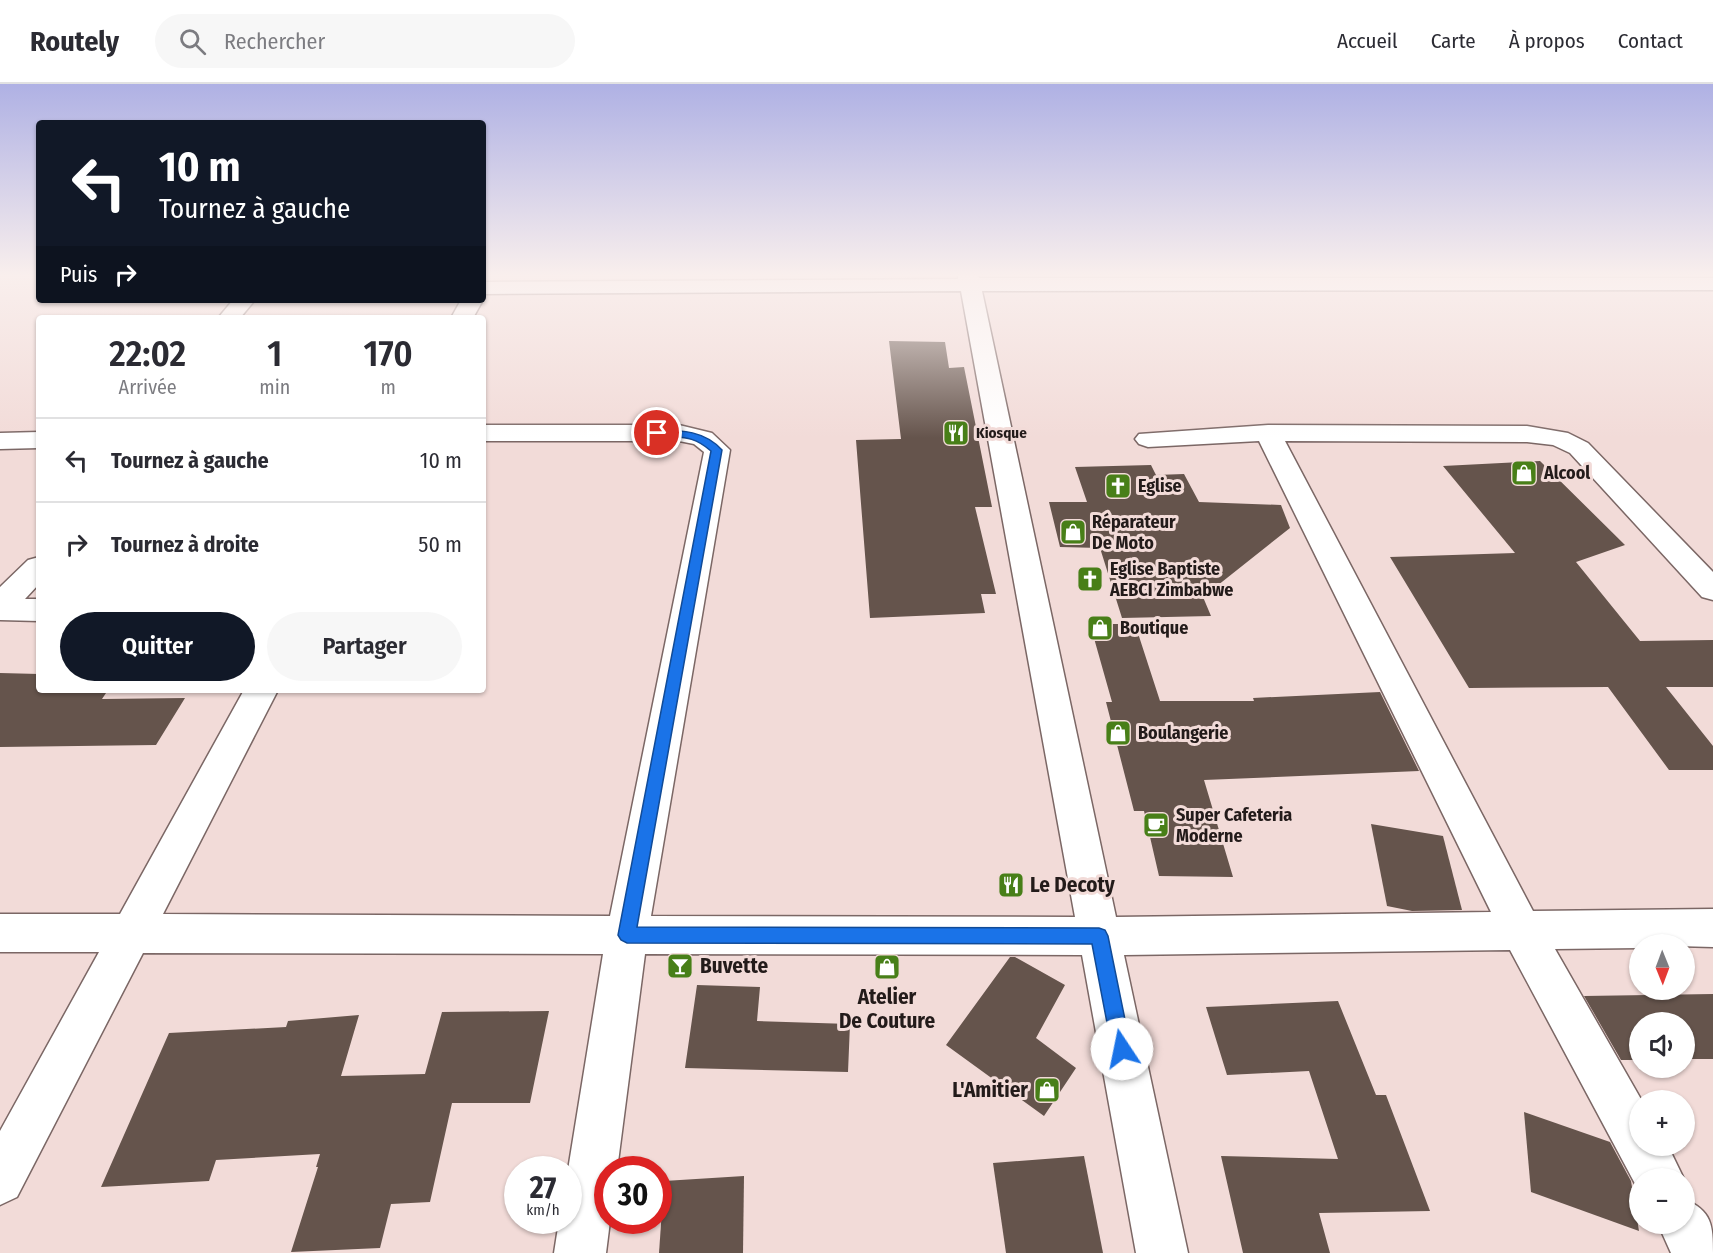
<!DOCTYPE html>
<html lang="fr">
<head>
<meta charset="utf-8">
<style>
	body { margin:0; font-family:"Fira Sans Condensed",sans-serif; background:#f7f7f7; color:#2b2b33; height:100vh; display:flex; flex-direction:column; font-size:22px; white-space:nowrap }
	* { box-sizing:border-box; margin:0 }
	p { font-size:20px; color:#7c7c81 }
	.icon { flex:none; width:33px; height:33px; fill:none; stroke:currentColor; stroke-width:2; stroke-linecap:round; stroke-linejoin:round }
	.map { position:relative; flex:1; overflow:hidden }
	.side { position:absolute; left:36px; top:231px; width:450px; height:378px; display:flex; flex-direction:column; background:#fff; border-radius:6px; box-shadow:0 2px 4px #0004 }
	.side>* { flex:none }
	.hud { position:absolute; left:36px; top:36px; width:450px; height:183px; border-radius:6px; box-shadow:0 2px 4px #0004; background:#111827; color:#fff; overflow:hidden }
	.needle { width:39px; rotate:179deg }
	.buttons { position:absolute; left:1629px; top:850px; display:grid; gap:12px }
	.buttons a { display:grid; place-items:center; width:66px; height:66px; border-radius:50%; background:#fff; box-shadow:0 2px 4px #0004; font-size:30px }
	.speed { position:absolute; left:504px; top:1072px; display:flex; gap:12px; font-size:30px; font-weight:700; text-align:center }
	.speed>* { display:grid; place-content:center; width:78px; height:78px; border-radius:50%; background:#fff; box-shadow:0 2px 4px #0004; line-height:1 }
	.speed small { font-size:15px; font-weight:400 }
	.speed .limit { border:9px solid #d22; background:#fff; color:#111 }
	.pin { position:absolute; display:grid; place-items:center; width:51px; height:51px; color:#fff; margin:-26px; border:3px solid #fff; border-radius:50%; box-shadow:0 2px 6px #0007 }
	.me { position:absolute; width:66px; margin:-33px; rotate:349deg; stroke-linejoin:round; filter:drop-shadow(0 0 4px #0008) }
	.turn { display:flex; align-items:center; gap:21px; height:126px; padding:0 24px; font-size:27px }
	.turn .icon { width:78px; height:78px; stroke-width:2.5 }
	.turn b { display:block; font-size:42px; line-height:51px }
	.then { display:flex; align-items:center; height:57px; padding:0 24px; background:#0003; gap:12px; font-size:22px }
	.eta { display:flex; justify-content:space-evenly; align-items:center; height:102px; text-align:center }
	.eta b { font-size:36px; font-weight:600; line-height:42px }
	.cta { display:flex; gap:12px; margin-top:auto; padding:12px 24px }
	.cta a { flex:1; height:69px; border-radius:36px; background:#111827; color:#fff; font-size:24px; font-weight:600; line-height:69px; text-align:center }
	.cta a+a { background:#f7f7f7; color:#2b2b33 }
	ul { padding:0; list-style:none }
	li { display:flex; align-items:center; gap:18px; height:84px; padding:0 24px; border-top:2px solid #e1e1e2 }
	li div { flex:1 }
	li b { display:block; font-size:22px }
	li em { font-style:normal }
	header { display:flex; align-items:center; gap:36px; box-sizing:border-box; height:84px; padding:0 30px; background:#fff; border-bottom:2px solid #e1e1e2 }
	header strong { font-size:28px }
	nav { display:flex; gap:33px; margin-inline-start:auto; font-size:21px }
	.search { width:420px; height:54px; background:#f7f7f7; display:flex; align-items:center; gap:15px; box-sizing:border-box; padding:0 21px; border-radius:33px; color:#7c7c81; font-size:22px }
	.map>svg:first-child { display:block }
	.building { fill:#65544c }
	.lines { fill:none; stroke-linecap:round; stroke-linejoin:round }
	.minor-casing { stroke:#7b6765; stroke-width:3 }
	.minor { fill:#fff; fill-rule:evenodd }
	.route { fill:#1a73e8; stroke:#114b97; stroke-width:1.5 }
	.labels { text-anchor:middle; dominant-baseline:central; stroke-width:6; stroke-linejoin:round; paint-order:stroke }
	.far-poi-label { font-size:15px; font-weight:bold; fill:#231b1a; stroke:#f2dbd8; text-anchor:start }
	.poi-label { font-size:18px; font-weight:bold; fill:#231b1a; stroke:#f2dbd8; text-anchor:start }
	.near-poi-label { font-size:21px; font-weight:bold; fill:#231b1a; stroke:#f2dbd8; text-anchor:start }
</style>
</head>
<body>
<header>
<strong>Routely</strong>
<div class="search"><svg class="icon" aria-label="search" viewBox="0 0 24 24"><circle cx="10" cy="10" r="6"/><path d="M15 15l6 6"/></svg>Rechercher</div>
<nav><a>Accueil</a><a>Carte</a><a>À propos</a><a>Contact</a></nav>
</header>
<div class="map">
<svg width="1713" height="1169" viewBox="0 0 1713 1169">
	<rect width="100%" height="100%" fill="#f2dbd8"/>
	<g class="building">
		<polygon points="889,257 945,258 949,284 964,283 992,423 975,423 996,510 981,510 985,529 870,534 856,356 901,355"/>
		<polygon points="1540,377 1625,461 1576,478 1640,557 1713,556 1713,603 1666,603 1713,662 1713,686 1669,686 1608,603 1469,604 1390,473 1515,469 1443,382"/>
		<polygon points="1151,381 1156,391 1184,390 1199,418 1281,421 1290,444 1203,513 1211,532 1122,534 1100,464 1060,463 1049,418 1087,418 1075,383"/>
		<polygon points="1090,540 1135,540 1160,617 1254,617 1253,614 1380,608 1419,687 1204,696 1233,793 1159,792 1144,727 1134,727 1106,618 1112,618"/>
		<polygon points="0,589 39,590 39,606 108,606 102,615 185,614 156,661 0,663"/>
		<polygon points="1371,740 1443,752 1462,826 1412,827 1387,822"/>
		<polygon points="1010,873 1015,873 1065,901 1036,954 1076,984 1044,1032 946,961"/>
		<polygon points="697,901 760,903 757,937 850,940 848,988 685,984"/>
		<polygon points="1713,910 1713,975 1684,975 1684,939 1640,939 1640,976 1621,976 1584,912"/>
		<polygon points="1338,917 1376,1011 1386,1011 1430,1127 1319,1129 1330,1169 1243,1169 1221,1072 1338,1075 1309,987 1227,991 1206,923"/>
		<polygon points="549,927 530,1019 452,1019 430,1118 391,1120 380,1164 291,1168 318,1083 316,1083 320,1070 216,1076 209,1097 101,1103 169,949 286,943 288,937 359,931 341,992 425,990 442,928"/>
		<polygon points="1524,1028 1610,1058 1631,1097 1639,1147 1531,1108"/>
		<polygon points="1084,1072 1103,1169 1006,1169 993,1079"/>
		<polygon points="744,1092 743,1169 659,1169 664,1097"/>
	</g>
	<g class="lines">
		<defs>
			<g id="minor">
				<polygon points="958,191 978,191 979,194 1713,194 1713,206 982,207 1116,833 1491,828 1259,357 1148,363 1139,360 1135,355 1139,350 1268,341 1527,342 1568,349 1588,359 1713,488 1713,516 1702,513 1570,369 1553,361 1527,358 1285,357 1533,827 1713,825 1713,863 1640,861 1640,864 1555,865 1642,1017 1640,1017 1640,1062 1668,1062 1684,1095 1640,1095 1640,1109 1510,866 1124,871 1188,1169 1136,1169 1082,871 645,870 617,1086 608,1086 608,1137 610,1137 606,1169 554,1169 559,1137 568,1137 568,1086 603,870 143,869 17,1113 0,1121 0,1047 99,868 0,868 0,830 120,830 244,606 278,606 163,830 610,832 704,368 694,360 679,357 483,357 483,341 679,341 712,349 730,366 651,832 1075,833 961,207 483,210 483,198 958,195"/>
				<polygon points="233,216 255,216 240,234 218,234"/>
				<polygon points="461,216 483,216 473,234 451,234"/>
				<polygon points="39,348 39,364 0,365 0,349"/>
				<polygon points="39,473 39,500 25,515 39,515 39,537 0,536 0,503 28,476"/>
				<path d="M1684 1115C1712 1127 1713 1141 1713 1169H1671L1658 1140H1684Z"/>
			</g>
		</defs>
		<use href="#minor" class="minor-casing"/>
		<use href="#minor" class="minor"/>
	</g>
	<linearGradient id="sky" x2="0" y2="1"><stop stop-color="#afb1e4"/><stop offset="0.54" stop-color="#f9efed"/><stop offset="1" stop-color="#f9efed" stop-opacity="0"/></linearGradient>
	<rect width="1713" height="354" fill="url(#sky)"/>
	<path class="route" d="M657 346C682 346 705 347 722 366L637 843 1099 844 1105 846 1108 852 1131 965 1128 972 1122 975 1115 972 1112 965 1092 860 627 859 621 856 618 851 711 367C689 348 679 356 654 351L652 349Z"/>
	<defs>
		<symbol id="restaurant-square" viewBox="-11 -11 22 22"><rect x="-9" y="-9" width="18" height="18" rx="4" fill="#487f18" stroke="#f2dbd8"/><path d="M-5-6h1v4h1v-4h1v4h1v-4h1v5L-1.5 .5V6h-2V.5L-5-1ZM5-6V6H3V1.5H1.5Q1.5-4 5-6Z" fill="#fff"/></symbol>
		<symbol id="shop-square" viewBox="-11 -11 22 22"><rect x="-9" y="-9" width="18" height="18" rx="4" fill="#487f18" stroke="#f2dbd8"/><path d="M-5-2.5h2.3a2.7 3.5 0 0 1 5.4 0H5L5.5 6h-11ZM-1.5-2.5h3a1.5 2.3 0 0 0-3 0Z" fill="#fff"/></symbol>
		<symbol id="church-square" viewBox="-11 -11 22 22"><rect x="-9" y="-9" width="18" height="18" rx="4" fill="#487f18" stroke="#f2dbd8"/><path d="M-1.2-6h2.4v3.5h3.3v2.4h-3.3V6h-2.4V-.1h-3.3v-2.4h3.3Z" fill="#fff"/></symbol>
		<symbol id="cafe-square" viewBox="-11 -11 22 22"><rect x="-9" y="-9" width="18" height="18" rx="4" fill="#487f18" stroke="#f2dbd8"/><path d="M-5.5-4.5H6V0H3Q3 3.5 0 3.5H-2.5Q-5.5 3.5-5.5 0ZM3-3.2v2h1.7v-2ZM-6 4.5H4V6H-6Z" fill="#fff"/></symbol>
		<symbol id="bar-square" viewBox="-11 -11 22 22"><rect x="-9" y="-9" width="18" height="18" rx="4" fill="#487f18" stroke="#f2dbd8"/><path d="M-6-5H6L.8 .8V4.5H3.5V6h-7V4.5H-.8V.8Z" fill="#fff"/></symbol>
	</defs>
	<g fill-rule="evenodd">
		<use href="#restaurant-square" x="941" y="334" width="30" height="30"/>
		<use href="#shop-square" x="1509" y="374" width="30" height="30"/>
		<use href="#church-square" x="1103" y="387" width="30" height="30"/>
		<use href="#shop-square" x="1058" y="433" width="30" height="30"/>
		<use href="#church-square" x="1075" y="480" width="30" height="30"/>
		<use href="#shop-square" x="1085" y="529" width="30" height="30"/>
		<use href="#shop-square" x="1103" y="634" width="30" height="30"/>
		<use href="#cafe-square" x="1141" y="726" width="30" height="30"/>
		<use href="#restaurant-square" x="996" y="786" width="30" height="30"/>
		<use href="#bar-square" x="665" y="867" width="30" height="30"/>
		<use href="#shop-square" x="872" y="868" width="30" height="30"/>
		<use href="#shop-square" x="1032" y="991" width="30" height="30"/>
	</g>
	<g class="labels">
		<g class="far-poi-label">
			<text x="976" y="349">Kiosque</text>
		</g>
		<g class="poi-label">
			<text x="1544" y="389">Alcool</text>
			<text x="1138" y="402">Eglise</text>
			<text x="1092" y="438">Réparateur<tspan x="1092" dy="21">De Moto</tspan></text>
			<text x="1110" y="485">Eglise Baptiste<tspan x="1110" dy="21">AEBCI Zimbabwe</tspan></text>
			<text x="1120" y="544">Boutique</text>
			<text x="1138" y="649">Boulangerie</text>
			<text x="1176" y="731">Super Cafeteria<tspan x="1176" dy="21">Moderne</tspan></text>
		</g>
		<g class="near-poi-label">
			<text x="1030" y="801">Le Decoty</text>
			<text x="700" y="882">Buvette</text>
			<text x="887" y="913" text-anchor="middle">Atelier<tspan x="887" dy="24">De Couture</tspan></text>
			<text x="1028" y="1006" text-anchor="end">L'Amitier</text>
		</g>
	</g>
</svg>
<div class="buttons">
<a><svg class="needle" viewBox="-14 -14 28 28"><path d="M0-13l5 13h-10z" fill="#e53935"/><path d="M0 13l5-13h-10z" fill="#7c7c81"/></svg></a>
<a><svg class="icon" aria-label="sound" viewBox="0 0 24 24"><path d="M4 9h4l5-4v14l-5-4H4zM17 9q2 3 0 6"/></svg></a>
<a>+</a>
<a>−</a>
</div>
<div class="speed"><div>27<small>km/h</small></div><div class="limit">30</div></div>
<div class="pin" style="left:657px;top:349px;background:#d93025"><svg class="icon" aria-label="arrive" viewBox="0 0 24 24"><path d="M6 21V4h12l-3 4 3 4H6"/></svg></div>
<svg class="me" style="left:1122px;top:965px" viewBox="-20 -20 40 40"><circle r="19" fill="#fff"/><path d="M0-13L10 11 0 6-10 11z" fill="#1a73e8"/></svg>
<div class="hud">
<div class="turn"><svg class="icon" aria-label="left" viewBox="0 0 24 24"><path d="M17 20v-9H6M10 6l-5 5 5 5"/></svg><div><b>10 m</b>Tournez à gauche</div></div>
<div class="then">Puis<svg class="icon" aria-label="right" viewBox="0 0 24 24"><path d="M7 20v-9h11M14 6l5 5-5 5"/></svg></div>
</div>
<section class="side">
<div class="eta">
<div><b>22:02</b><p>Arrivée</p></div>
<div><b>1</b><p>min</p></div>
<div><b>170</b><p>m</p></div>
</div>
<ul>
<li><svg class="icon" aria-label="left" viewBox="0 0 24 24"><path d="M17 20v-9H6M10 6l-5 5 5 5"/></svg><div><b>Tournez à gauche</b></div><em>10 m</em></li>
<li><svg class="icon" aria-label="right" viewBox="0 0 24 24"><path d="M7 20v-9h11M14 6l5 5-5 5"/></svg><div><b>Tournez à droite</b></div><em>50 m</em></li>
</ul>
<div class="cta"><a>Quitter</a><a>Partager</a></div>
</section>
</div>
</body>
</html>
